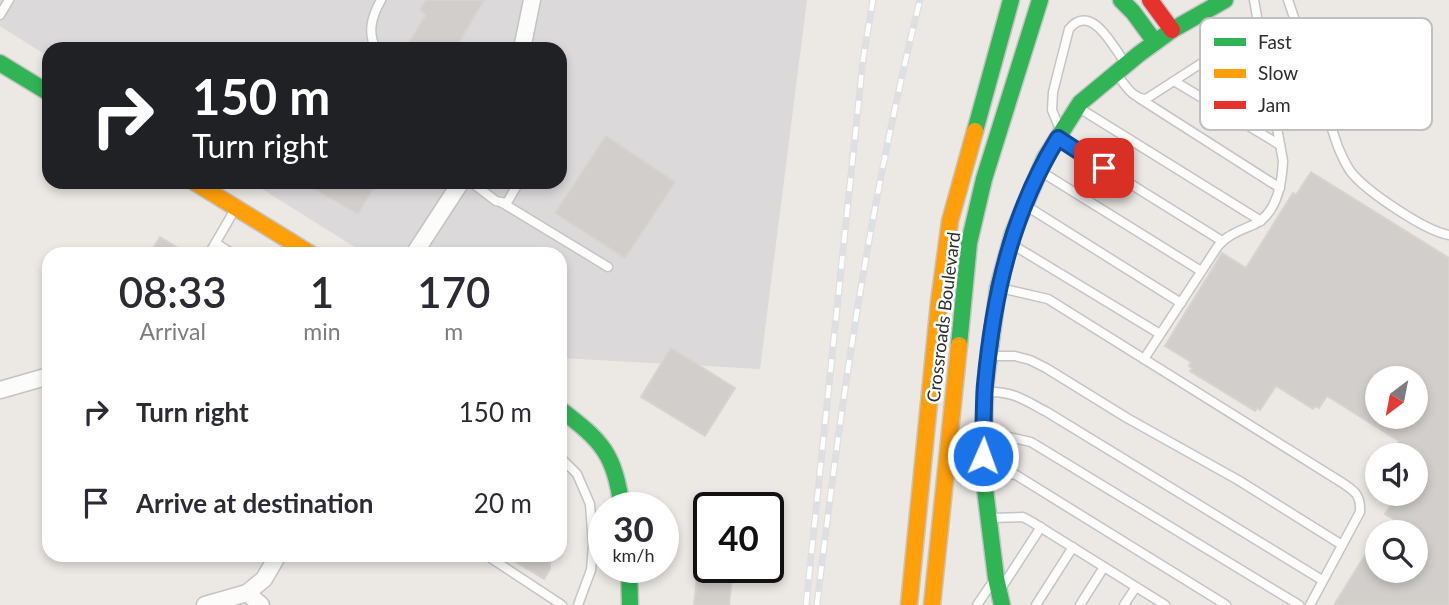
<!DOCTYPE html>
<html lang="en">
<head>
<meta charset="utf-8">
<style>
	body { margin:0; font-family:Lato,sans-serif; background:#f7f7f7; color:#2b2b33; height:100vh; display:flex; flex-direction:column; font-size:26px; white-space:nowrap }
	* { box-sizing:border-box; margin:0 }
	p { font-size:23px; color:#7c7c81 }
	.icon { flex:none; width:38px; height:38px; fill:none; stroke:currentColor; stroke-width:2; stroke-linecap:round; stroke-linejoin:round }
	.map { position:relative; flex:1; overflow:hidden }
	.side { position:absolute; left:42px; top:247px; width:525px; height:315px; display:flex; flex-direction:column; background:#fff; border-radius:21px; box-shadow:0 4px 10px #0003 }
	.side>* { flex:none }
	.hud { position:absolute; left:42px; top:42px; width:525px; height:147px; border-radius:21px; box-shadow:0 4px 10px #0003; background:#202124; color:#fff; overflow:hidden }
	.needle { width:46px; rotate:212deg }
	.buttons { position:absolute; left:1365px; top:366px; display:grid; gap:14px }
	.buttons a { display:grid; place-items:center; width:63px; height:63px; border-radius:50%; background:#fff; box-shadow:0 4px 10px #0003; font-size:35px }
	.speed { position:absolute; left:588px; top:492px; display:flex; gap:14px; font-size:35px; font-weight:700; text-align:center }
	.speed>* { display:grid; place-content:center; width:91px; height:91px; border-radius:50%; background:#fff; box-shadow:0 4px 10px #0003; line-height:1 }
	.speed small { font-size:18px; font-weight:400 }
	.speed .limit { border:4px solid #111; border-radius:10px; background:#fff; color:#111 }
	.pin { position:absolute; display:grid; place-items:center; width:60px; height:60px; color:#fff; margin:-30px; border-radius:14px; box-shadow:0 4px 10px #0006 }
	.me { position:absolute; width:77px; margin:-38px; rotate:2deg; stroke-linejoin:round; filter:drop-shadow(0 0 5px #0008) }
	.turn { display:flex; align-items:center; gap:24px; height:147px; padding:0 35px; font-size:32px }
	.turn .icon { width:91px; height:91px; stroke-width:2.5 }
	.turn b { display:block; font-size:49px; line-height:60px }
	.eta { display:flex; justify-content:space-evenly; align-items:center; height:119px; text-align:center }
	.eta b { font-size:42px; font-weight:600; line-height:49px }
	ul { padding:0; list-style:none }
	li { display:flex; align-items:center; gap:21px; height:91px; padding:0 35px }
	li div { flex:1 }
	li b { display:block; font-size:26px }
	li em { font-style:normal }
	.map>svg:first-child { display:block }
	.industrial { fill:#dcd9db }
	.building { fill:#d1cecb; stroke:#d7d4d0; stroke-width:2; fill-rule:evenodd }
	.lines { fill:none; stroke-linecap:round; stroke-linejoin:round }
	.lane-casing { stroke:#c5c4c5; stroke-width:11 }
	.street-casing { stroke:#c5c4c5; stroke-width:19 }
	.fast-casing { stroke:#c5c4c5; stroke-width:19 }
	.slow-casing { stroke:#c5c4c5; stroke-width:19 }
	.jam-casing { stroke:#c5c4c5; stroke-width:19 }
	.lane { stroke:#fcfcfb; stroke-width:8 }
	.street { stroke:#fcfcfb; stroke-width:16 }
	.fast { stroke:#30b455; stroke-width:16 }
	.slow { stroke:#ff9f0a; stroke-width:16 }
	.jam { stroke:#e5322d; stroke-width:16 }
	.rail-casing { stroke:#dfdfe1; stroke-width:7 }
	.rail { stroke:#fff; stroke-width:4.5; stroke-dasharray:13; stroke-linecap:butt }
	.route-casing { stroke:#114b97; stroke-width:18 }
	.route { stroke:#1a73e8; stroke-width:12 }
	.labels { text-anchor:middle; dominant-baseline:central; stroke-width:5; stroke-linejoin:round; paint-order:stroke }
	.street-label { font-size:18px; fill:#2e2e2e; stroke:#fff }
	.key { fill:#fff; stroke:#c0c0c0; stroke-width:2 }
	.key-label { font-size:19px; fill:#2e2e2e }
</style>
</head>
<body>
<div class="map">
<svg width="1449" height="605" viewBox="0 0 1449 605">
	<rect width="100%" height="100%" fill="#ece8e4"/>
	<polygon class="industrial" points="0,0 807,0 760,369 560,358 560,254 366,254 251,182 560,182 560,49 49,49 49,57 0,26"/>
	<g class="building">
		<polygon points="426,0 484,0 455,49 405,49 426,15 420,10"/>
		<polygon points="606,136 675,182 625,258 555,213"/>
		<path d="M1311 172 1449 258V605H1334L1377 536V570H1416V532H1403L1406 527 1385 514 1398 494H1416V455H1390L1399 441 1327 396 1319 408 1315 406 1313 409 1276 386 1260 410 1257 408 1255 411 1190 371 1193 368 1189 366 1191 362 1165 346 1222 253 1246 268 1293 193 1296 195ZM1377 378H1416V416H1377Z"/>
		<polygon points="303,182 377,182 358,214"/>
		<polygon points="160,237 188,254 150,254"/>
		<polygon points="671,348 735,388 705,436 641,397"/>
		<polygon points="504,555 550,555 550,569 544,579"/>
		<polygon points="698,567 733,567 729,605 694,605"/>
	</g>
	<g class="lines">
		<defs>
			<g id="lane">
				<path d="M1288 0 1338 147C1342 156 1345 164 1351 172 1366 191 1425 231 1449 235"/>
				<polyline points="0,15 9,0"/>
				<path d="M376 49C367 32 372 16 381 0"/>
				<polyline points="1208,59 1271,97"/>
				<path d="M1118 76C1126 86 1132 98 1146 99L1259 26"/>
				<polyline points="1174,81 1280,145"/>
				<polyline points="1139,98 1280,188"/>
				<polyline points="1079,108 1261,221"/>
				<path d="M1059 127 1052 110 1053 92 1069 29C1092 2 1113 47 1126 64"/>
				<polyline points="1060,140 1222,241"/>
				<polyline points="1040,171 1201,271"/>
				<polyline points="471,182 496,201 504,203 508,201 519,182"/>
				<polyline points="501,202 608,267"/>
				<polyline points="1028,207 1181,303"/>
				<polyline points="216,243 233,254"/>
				<polyline points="1013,245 1160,334"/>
				<polyline points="209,254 234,211"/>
				<path d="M1000 288 1048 299 1341 482C1355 491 1361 495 1360 512L1310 605"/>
				<polyline points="991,356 1015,356 1030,360 1046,368 1127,418 1238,480 1342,545"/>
				<path d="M1144 359 1218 246C1228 234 1242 230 1255 224 1277 213 1282 183 1283 161L1254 0"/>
				<path d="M989 392C1013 391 1026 401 1047 412L1322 580"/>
				<polyline points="988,438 1009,437 1031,442 1299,605"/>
				<polyline points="560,457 577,474 590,504 593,545 591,570 578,605"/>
				<polyline points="986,472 997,471 1016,475 1226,605"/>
				<polyline points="989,518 1023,517 1032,522 1165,605"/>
				<polyline points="486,555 562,605"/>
				<polyline points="1002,587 1041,527"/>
				<polyline points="977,605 992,583"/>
				<polyline points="1036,605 1073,547"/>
				<polyline points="1080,605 1104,567"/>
				<polyline points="1124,605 1136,587"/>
			</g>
			<g id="street">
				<polyline points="522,49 532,0"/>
				<polyline points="414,254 461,182"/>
				<polyline points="0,390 49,376"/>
				<polyline points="247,593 261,605"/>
				<polyline points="205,605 247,593 264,579 278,555"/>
			</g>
			<g id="fast">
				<polyline points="1121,0 1133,12 1155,42"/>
				<polyline points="0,63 49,93"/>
				<polyline points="975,131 1011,0"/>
				<polyline points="959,345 969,243 984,179 1040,0"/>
				<path d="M560 409C603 442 614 453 622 508"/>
				<polyline points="629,567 630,605"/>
				<polyline points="1002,605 996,578 983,473 985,387 998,288 1013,233 1045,158 1080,103 1139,54 1172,30 1225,0"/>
			</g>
			<g id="slow">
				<polyline points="194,182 311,254"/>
				<polyline points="909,605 939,302 950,221 975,131"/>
				<polyline points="932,605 959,345"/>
			</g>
			<polyline id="jam" points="1150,0 1172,30"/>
		</defs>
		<use href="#lane" class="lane-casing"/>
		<use href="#street" class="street-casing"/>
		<use href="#fast" class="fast-casing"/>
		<use href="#slow" class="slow-casing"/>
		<use href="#jam" class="jam-casing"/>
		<use href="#lane" class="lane"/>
		<use href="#street" class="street"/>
		<use href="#fast" class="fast"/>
		<use href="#slow" class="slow"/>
		<use href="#jam" class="jam"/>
		<defs>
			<g id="rail">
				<polyline points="806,605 863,60 873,0"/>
				<path d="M817 605C841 400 870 201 920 0"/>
			</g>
		</defs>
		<use href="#rail" class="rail-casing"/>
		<use href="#rail" class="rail"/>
	</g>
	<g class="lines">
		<defs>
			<path id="route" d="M983 456C984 432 983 409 985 385 993 298 1011 214 1058 138L1104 168"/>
		</defs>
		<use href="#route" class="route-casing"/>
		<use href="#route" class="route"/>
	</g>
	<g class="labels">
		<g class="street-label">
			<text transform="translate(943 317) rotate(-83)">Crossroads Boulevard</text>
		</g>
	</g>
	<rect x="1200" y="18" width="232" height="112" rx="10" class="key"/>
	<rect x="1214" y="38" width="32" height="8" fill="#30b455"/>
	<rect x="1214" y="69" width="32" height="9" fill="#ff9f0a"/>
	<rect x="1214" y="101" width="32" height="8" fill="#e5322d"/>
	<g class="key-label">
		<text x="1258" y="49">Fast</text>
		<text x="1258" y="80">Slow</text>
		<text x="1258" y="112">Jam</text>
	</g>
</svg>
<div class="buttons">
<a><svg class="needle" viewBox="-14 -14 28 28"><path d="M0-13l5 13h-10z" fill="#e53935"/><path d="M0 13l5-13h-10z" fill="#7c7c81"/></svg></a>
<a><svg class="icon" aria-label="sound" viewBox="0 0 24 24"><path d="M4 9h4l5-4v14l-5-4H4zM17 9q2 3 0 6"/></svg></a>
<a><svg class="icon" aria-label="search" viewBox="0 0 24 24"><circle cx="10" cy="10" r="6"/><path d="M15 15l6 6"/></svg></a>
</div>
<div class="speed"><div>30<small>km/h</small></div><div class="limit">40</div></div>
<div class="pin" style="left:1104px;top:168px;background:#d93025"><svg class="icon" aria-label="arrive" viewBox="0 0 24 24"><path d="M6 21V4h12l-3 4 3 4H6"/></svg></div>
<svg class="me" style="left:983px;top:456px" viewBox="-20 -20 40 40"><circle r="17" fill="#1a73e8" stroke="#fff" stroke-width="3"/><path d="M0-11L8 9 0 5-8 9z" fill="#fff"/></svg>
<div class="hud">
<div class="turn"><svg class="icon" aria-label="right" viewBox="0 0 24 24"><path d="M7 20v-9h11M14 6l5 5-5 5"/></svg><div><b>150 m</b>Turn right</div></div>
</div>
<section class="side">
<div class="eta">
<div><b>08:33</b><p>Arrival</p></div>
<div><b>1</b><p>min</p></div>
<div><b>170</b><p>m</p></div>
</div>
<ul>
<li><svg class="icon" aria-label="right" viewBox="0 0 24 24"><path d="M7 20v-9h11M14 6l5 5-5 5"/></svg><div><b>Turn right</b></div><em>150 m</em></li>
<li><svg class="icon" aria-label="arrive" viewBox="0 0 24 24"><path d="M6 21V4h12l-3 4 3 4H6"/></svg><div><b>Arrive at destination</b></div><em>20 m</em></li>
</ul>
</section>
</div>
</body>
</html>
